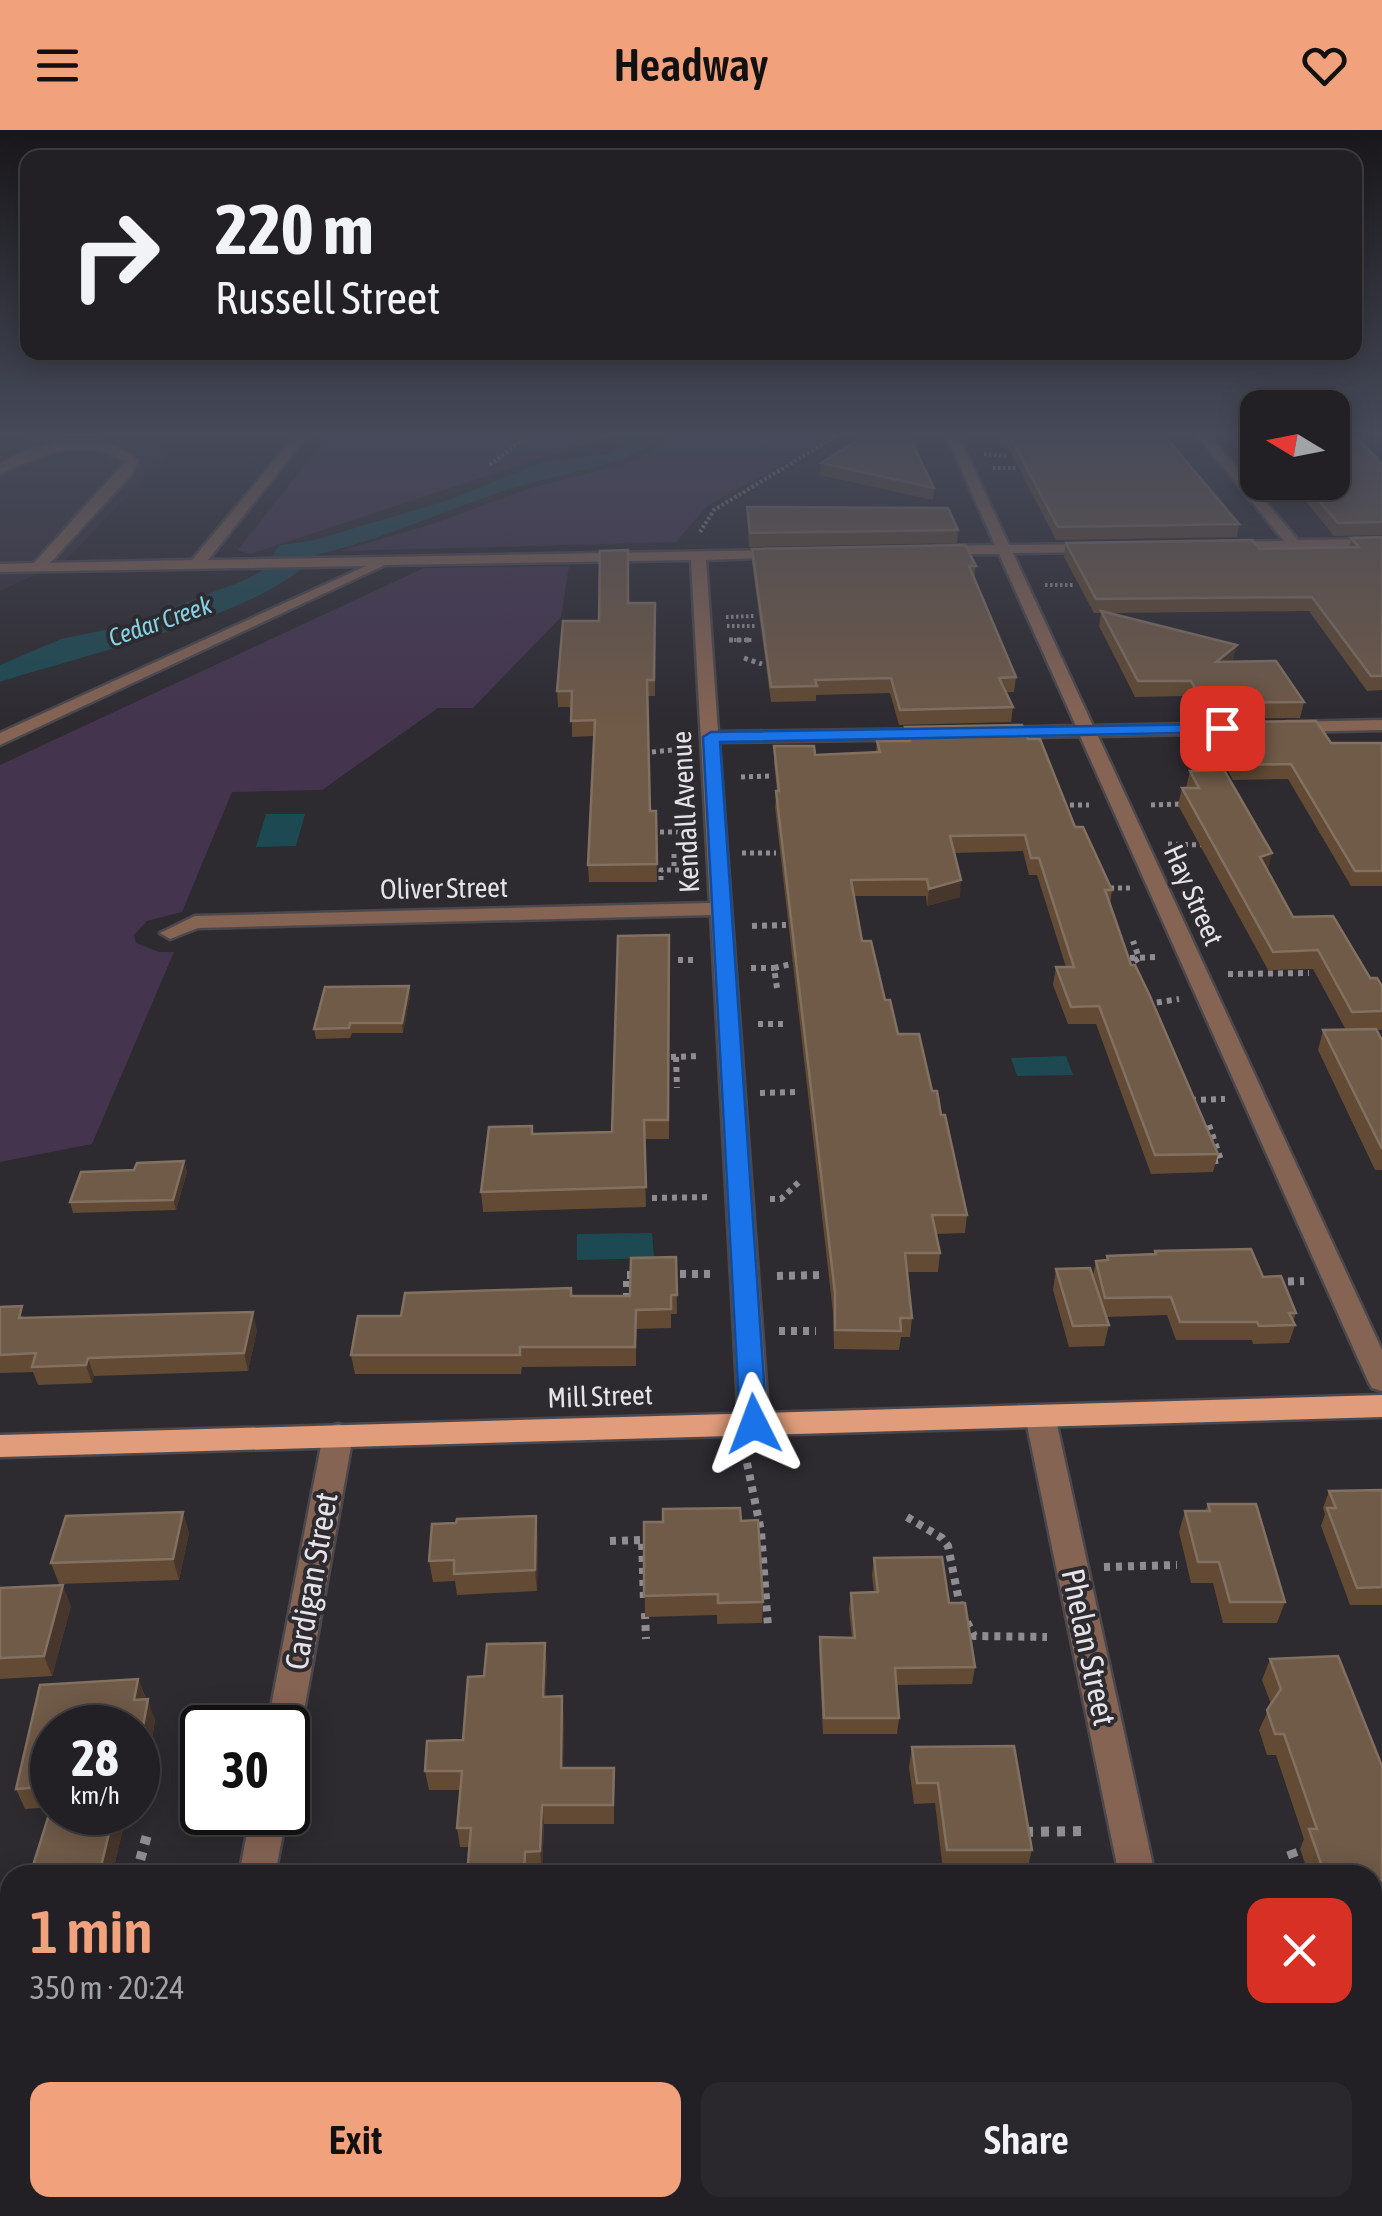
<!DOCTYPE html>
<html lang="en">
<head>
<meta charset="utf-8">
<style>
	body { margin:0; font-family:"Asap Condensed",sans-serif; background:#2a282c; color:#f1f3f6; height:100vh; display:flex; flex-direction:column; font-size:38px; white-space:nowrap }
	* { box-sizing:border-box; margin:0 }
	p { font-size:32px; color:#a2a3a6 }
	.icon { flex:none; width:55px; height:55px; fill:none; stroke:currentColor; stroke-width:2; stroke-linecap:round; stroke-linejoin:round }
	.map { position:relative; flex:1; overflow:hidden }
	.panel { position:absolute; left:0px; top:1735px; width:1382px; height:352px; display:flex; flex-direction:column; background:#222024; border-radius:30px 30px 0 0; box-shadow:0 5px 25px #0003,0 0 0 2px #3f3e41 }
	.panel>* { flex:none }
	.guide { position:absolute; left:20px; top:20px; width:1342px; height:210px; border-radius:20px; box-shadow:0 5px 25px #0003,0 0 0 2px #3f3e41; background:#222024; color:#f1f3f6; overflow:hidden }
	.needle { width:65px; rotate:280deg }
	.fabs { position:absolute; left:1240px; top:260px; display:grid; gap:20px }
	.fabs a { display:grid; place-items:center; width:110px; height:110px; border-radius:20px; background:#222024; box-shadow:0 5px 25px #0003,0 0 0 2px #3f3e41; font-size:50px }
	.speed { position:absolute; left:30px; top:1575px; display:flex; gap:20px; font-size:50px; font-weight:700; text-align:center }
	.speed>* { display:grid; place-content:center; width:130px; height:130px; border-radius:50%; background:#222024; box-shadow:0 5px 25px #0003,0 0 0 2px #3f3e41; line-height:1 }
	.speed small { font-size:25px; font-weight:400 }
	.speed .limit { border:5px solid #111; border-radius:15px; background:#fff; color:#111 }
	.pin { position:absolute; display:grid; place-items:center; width:85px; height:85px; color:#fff; margin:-42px; border-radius:20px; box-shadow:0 5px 15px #0006 }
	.me { position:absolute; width:110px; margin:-55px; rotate:357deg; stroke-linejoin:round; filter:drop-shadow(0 0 8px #0008) }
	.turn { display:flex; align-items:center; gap:35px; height:210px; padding:0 30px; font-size:45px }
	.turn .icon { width:130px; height:130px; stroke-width:2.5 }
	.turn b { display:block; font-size:70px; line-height:85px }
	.round { display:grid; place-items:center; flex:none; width:105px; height:105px; border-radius:20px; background:#2a282c }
	.head { display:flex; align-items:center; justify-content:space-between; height:170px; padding:0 30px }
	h1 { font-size:60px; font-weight:600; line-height:75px; color:#f1a17c }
	.cta { display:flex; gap:20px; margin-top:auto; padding:20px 30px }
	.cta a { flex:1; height:115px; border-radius:20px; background:#f1a17c; color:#111; font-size:40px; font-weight:600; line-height:115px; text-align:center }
	.cta a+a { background:#2a282c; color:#f1f3f6 }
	header { display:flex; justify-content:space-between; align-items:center; height:130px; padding:0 30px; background:#f1a17c; color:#111; font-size:45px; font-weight:600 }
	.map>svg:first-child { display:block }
	.built { fill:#38313d }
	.green { fill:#44344e }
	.water { fill:#1d4a52 }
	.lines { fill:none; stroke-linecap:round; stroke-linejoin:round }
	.minor-casing { stroke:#4a484d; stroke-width:5 }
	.major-casing { stroke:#4a484d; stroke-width:5 }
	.path-far4 { stroke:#908d92; stroke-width:4; stroke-dasharray:2.5 2.5; stroke-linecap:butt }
	.path-far3 { stroke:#908d92; stroke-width:5; stroke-dasharray:4 4; stroke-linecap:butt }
	.path-far2 { stroke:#908d92; stroke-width:6; stroke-dasharray:5 5; stroke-linecap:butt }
	.path-far1 { stroke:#908d92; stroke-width:8; stroke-dasharray:6 6; stroke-linecap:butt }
	.path { stroke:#908d92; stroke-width:10; stroke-dasharray:8 8; stroke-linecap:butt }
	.minor { fill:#866454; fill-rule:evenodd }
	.major { fill:#e09c7b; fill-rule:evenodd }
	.wall { fill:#624a34 }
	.shaded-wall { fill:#47362b }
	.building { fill:#705a48; stroke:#827061; stroke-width:2.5 }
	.route { fill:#1a73e8; stroke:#114b97; stroke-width:2.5 }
	.labels { text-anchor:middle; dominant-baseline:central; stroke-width:8; stroke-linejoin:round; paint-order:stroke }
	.far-water-label { font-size:25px; font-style:italic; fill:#84d3e2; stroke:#2d2a30 }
	.street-label { font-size:28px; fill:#e5e3e7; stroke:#2d2a30 }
	.near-street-label { font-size:32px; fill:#e5e3e7; stroke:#2d2a30 }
</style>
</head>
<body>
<header><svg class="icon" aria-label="menu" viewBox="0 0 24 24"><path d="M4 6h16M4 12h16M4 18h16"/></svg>Headway<svg class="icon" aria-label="heart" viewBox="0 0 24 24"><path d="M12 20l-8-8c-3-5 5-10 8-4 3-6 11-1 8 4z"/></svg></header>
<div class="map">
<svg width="1382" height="2086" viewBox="0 0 1382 2086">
	<rect width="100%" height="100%" fill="#2d2a30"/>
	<polygon class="built" points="0,305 69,305 65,312 145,312 170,321 65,431 0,461"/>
	<g class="green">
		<polygon points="328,305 611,305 250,424 238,420"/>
		<polygon points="677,305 835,305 706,377 676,412 340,421 432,394 528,359 631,332"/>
		<polygon points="569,436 561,487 473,578 438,578 322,660 232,662 182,782 147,791 134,805 136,813 159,822 174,822 92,1014 0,1032 0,635 424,438"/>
	</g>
	<g class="water">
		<path d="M637 305H660L661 309C615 339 559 343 507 360 442 381 382 410 315 425 271 483 75 527 0 552V535L61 509 124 496 245 450 261 441 280 415 311 411 449 370 540 333 609 324Z"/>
		<polygon points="266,684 305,684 296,716 256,717"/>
		<polygon points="1066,926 1073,945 1017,946 1011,928"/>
		<polygon points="652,1103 654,1128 577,1130 577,1104"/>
	</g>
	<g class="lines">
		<defs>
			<g id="minor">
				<path d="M296 305H308L208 430 782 420 789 424 787 427 706 430 718 602 937 599 946 604 937 609 719 612 769 1294 764 1302 754 1305 744 1302 739 1294 711 785 198 798 170 809 160 803 195 786 710 773 691 430 385 435 0 615V603L366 436 0 442V434L34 433 125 332C83 303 40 327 0 344V334C38 310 103 298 138 331L130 346 50 433 192 430Z"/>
				<polygon points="946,305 958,305 1009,415 1097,414 1104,418 1097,422 1013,423 1093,596 1242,593 1251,598 1242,603 1098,606 1382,1220 1382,1261 1372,1258 1368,1251 1080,606 992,608 983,603 992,598 1076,596 999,424 937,424 930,420 937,416 995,415"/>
				<polygon points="1197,305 1209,305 1298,410 1382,409 1382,417 1217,419 1217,413 1222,412 1284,411"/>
				<polygon points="1382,590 1382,600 1287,602 1278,597 1287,592"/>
				<polygon points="1041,1279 1051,1282 1056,1290 1155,1745 1119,1745 1026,1290 1031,1282"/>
				<polygon points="338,1294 348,1297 353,1305 301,1598 296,1609 288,1612 288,1598 267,1598 323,1305 328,1297"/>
				<polygon points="251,1682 287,1682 275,1745 239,1745"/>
				<polygon points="175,2078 217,2078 216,2086 174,2086"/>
				<polygon points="1191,2078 1233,2078 1235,2086 1193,2086"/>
			</g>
			<polygon id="major" points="1382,1265 1382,1287 0,1327 0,1305"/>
		</defs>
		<use href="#minor" class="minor-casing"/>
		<use href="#major" class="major-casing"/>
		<g class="path-far4">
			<polyline points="984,324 1007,326"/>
			<polyline points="490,335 528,305"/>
			<polyline points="993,338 1017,338"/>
			<polyline points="1287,353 1294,362"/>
			<polyline points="700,402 714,380 838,305"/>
			<polyline points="1045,455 1074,455"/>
			<polyline points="726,487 754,486"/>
			<polyline points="727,496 755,496"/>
			<polyline points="729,510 753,510"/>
		</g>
		<g class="path-far3">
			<polyline points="729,510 753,510"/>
			<polyline points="744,528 762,534"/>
			<polyline points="652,622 683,619"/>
			<polyline points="741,647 770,646"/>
			<polyline points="1062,675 1089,675"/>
			<polyline points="1151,675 1180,674"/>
			<polyline points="660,702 689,702"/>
			<polyline points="1168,714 1206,715"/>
			<polyline points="742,723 776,723"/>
			<polyline points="674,724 674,740"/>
			<polyline points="661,750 661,740 684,740"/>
			<polyline points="1102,758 1130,758"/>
		</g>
		<g class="path-far2">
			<polyline points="752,796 786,795"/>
			<polyline points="1130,828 1158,827"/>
			<polyline points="678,830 696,830"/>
			<polyline points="1126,837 1139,828 1133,811"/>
			<polyline points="751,838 774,838"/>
			<polyline points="1228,844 1309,843"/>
			<polyline points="777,858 774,838 800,832"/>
			<polyline points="1147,874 1179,869"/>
			<polyline points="758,894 787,894"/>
			<polyline points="671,927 700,926"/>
			<polyline points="676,927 677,958"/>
			<polyline points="760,963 799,962"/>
			<polyline points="1191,970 1225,969"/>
			<polyline points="1209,995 1221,1030 1210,1032"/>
			<polyline points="652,1068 710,1067"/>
			<polyline points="770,1069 781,1069 801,1050"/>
		</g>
		<g class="path-far1">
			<polyline points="668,1144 716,1144"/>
			<polyline points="777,1146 821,1145"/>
			<polyline points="1276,1152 1304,1151"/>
			<polyline points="627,1169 627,1145 636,1145"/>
			<polyline points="779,1201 816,1201"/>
			<polyline points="747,1333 761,1401 768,1497"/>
			<polyline points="907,1387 942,1408 948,1416 961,1481"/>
			<polyline points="610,1411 642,1410 644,1471"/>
			<polyline points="1104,1437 1177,1435"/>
			<polyline points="645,1483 646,1509"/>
			<polyline points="967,1492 974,1506 1047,1507"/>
		</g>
		<g class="path">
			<polyline points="1025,1702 1082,1701"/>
			<polyline points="1291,1720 1300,1745"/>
			<polyline points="136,1745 147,1705"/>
		</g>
		<use href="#minor" class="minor"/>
		<use href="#major" class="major"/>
	</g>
	<g class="wall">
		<polygon points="996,305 1164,305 1239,394 1237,407 1056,410 1007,315 1001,316"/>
		<polygon points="1249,305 1258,305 1258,314"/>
		<polygon points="821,333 934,358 933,370 820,345"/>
		<polygon points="1382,334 1382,405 1334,406 1290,352 1332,352"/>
		<polygon points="747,377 958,400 957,413 749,417"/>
		<polygon points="1382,407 1382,560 1367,561 1309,481 1110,483 1233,530 1232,532 1304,572 1300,588 1200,589 1187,566 1135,567 1099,496 1101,483 1094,483 1064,427 1066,413 1260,419 1349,417 1351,408"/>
		<polygon points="752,419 976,436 974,449 1016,547 1014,562 1006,562 1013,577 1011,592 899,595 890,563 816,565 816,571 771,572 752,433"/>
		<polygon points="629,473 655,473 655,566 647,566 650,681 656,681 657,752 589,752 588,735 594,606 572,607 572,577 558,577 557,561 599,491"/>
		<polygon points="1213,592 1331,613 1382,613 1382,756 1351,756 1288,649 1233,650 1210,607"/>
		<polygon points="905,597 1075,697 1112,760 1110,774 1131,835 1218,1024 1213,1042 1151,1044 1096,894 1068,894 1053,855 1056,837 1066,837 1037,745 1029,745 1023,721 954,723 960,767 927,776 926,766 854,766 862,811 898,904 932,961 941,985 967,1085 965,1103 936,1104 940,1123 938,1142 907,1142 912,1188 910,1207 901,1207 899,1220 834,1219 833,1182 775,677 777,661 774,632 774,616 815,625 876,622 877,611 904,611"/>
		<polygon points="1190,641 1268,741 1293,787 1382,856 1382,900 1377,900 1382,910 1382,1040 1375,1040 1318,920 1323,900 1346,900 1313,839 1268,840 1178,675 1182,658 1186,658"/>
		<polygon points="669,805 669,1009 644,1009 646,1077 483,1082 481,1062 532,996 533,1004 612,1002"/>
		<polygon points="410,866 403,903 352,903 350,908 316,909 314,899"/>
		<polygon points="184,1031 187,1042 176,1080 73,1083 70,1072 134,1040"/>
		<polygon points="1155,1121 1263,1147 1296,1183 1293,1192 1295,1195 1289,1213 1253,1214 1252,1210 1176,1210 1167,1185 1106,1187 1109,1195 1104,1216 1069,1217 1053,1160 1056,1139 1093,1145 1096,1131 1106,1130 1107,1126 1154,1124"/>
		<polygon points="676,1127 677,1184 671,1184 671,1198 636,1199 636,1236 522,1237 521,1244 355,1244 351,1225 401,1186 571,1166 630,1166"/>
		<polygon points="0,1177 26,1188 257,1200 248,1241 94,1246 92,1253 38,1255 33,1242 0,1243"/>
		<polygon points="1382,1360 1382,1475 1350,1475 1321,1396 1325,1384 1323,1378 1329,1361"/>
		<polygon points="1208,1374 1285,1472 1277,1493 1223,1493 1213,1453 1191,1453 1179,1402 1185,1381 1205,1381"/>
		<polygon points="183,1382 189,1403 179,1450 59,1454 51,1433"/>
		<polygon points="741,1391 763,1472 762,1493 717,1494 717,1485 645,1487 644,1392"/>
		<polygon points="538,1407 537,1461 457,1465 455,1451 433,1452 429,1431"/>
		<polygon points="874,1428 949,1473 975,1537 972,1554 896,1555 899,1588 897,1604 823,1604 819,1524 820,1507 852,1508 849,1479 851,1463 874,1462 872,1445"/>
		<polygon points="0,1458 71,1476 52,1546 0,1549"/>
		<polygon points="1270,1529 1382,1636 1382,1770 1372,1770 1372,1745 1309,1745 1300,1719 1304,1709 1276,1625 1267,1625 1259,1600 1271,1574 1262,1550"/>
		<polygon points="547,1532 545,1567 564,1585 563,1638 614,1638 614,1694 544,1694 542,1740 528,1741 527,1745 467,1745 470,1717 460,1717 457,1698 461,1660 429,1660 425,1641 463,1610 484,1546"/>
		<polygon points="138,1549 155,1590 146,1645 138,1645 138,1598 52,1598 52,1682 127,1682 112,1745 30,1745 52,1677 25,1679 16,1659 40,1555"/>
		<polygon points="912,1617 1032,1720 1027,1740 943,1740 935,1673 914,1674 909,1637"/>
		<polygon points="1372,1786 1382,1813 1382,2000 1372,2000"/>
		<polygon points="10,1806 10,1837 4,1825"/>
	</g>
	<g class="shaded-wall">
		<polygon points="0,305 28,305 0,329"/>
		<polygon points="1237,515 1233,530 1213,547 1216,532"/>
		<polygon points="1272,723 1268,741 1260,727"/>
		<polygon points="961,750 960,767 927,776 929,759"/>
		<polygon points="409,856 410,866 403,903 402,893"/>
		<polygon points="184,1031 187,1042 176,1080 173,1070"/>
		<polygon points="253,1182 257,1200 248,1241 244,1223"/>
		<polygon points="88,1228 94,1246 92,1253 86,1235"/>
		<polygon points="183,1382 189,1403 179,1450 173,1429"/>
		<polygon points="536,1386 538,1407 537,1461 535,1440"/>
		<polygon points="63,1455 71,1476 52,1546 44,1526"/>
		<polygon points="545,1513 547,1532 545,1586 543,1567"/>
		<polygon points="138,1549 146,1570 134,1570"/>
		<polygon points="562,1566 564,1585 562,1657 561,1638"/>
		<polygon points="148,1569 155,1590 146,1645 138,1624"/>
		<polygon points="542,1675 544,1694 542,1740 540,1721"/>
		<polygon points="114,1682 127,1682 112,1745 99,1745"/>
		<polygon points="26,2078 41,2078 39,2086 24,2086"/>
		<polygon points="448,2078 453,2078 453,2086 447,2086"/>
	</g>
	<g class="building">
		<polygon points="866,305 908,305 934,358 821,333"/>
		<polygon points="1009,305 1164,305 1239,394 1058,397"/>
		<polygon points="1332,305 1355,305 1382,334 1382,392 1338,393 1303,352 1332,352"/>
		<polygon points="747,377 948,378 958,400 750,403"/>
		<polygon points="1382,407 1382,546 1371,546 1312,467 1096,469 1066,413 1252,410 1260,419 1359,417 1351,408"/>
		<polygon points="965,415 976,436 969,436 1016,547 999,548 1013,577 900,580 891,548 815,550 817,556 771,557 752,419"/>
		<polygon points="628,420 628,473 655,473 654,550 647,550 650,681 656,681 657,734 588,735 595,590 571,591 572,561 557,561 563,491 599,491 600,421"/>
		<polygon points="1101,481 1237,515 1216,532 1276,531 1304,572 1203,573 1191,551 1138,551"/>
		<polygon points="1316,591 1331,613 1382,613 1382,741 1355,741 1291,634 1236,635 1213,592"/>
		<polygon points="1022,595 1028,609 1040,609 1075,697 1083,697 1112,760 1105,760 1131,835 1135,835 1149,864 1218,1024 1155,1025 1099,876 1071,877 1056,837 1074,837 1039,728 1031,728 1025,705 950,706 961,750 929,759 927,749 851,750 862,811 871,811 885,870 890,870 898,904 919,904 932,961 937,961 941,985 945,985 967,1085 932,1085 940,1123 905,1123 912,1188 900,1188 901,1201 835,1200 835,1163 776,661 779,661 774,616 814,616 815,625 880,622 877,611 910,611 905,597"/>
		<polygon points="1224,640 1272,723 1260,727 1293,787 1333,786 1370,848 1377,848 1382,856 1382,881 1352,882 1318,820 1273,822 1182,658 1199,658 1190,641"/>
		<polygon points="669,805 668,990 644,990 646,1057 481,1062 489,997 532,996 532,1004 612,1002 618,806"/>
		<polygon points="409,856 402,893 350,893 349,898 314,899 325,857"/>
		<polygon points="1376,899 1382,910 1382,1019 1323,900"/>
		<polygon points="184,1031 173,1070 70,1072 81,1042 134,1040 137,1033"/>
		<polygon points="1251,1119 1263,1147 1281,1146 1296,1183 1289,1183 1295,1195 1259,1196 1257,1192 1180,1192 1171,1167 1105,1168 1096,1131 1108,1130 1107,1126 1156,1124 1155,1121"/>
		<polygon points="676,1127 677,1165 671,1165 671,1179 636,1180 635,1217 520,1217 520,1225 351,1225 358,1186 401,1186 405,1163 571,1158 571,1166 630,1166 631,1128"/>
		<polygon points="1090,1138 1109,1195 1073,1196 1056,1139"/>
		<polygon points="22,1176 19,1188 253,1182 244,1223 88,1228 86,1235 32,1237 36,1223 0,1225 0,1177"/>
		<polygon points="1382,1360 1382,1457 1357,1458 1327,1378 1336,1378 1329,1361"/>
		<polygon points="1208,1374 1256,1374 1285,1472 1230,1472 1219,1432 1198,1432 1185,1381 1210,1381"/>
		<polygon points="740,1378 741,1391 758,1390 763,1472 718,1473 718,1464 644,1466 644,1392 663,1392 663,1379"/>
		<polygon points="183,1382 173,1429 51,1433 66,1386"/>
		<polygon points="536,1386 535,1440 454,1444 454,1430 429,1431 432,1394 456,1393 457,1389"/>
		<polygon points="942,1427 949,1473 965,1473 975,1537 895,1538 899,1588 824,1588 820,1507 855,1508 851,1463 878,1462 874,1428"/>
		<polygon points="63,1455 44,1526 0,1528 0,1458"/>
		<polygon points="545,1513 543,1567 562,1566 561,1638 614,1638 613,1675 542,1675 540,1721 525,1722 524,1745 467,1745 471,1698 457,1698 462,1641 425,1641 427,1611 463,1610 468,1547 484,1546 487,1514"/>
		<polygon points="1338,1526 1382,1636 1382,1750 1372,1751 1372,1745 1325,1745 1309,1699 1317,1699 1284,1604 1275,1604 1267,1580 1281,1559 1270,1529"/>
		<polygon points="138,1549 134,1570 148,1569 138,1624 138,1598 52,1598 52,1656 16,1659 40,1555"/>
		<polygon points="1014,1616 1032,1720 947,1720 938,1653 917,1653 912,1617"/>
		<polygon points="52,1675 52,1682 114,1682 99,1745 30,1745"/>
		<polygon points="1372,1786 1382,1813 1382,1982 1372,1982"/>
		<polygon points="10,1806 10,1825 4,1825"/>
		<polygon points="3,1899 10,1899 10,2078 26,2078 24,2086 0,2086 0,1911"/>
		<polygon points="346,2078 448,2078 447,2086 345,2086"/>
	</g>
	<linearGradient id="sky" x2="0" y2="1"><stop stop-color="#19171a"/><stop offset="0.51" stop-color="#464a59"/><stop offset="1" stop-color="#464a59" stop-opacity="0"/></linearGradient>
	<rect width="1382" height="597" fill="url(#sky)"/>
	<polygon class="route" points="1222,594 1228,595 1228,602 720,612 767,1294 763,1301 744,1301 740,1294 703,607 711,602"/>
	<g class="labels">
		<g class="far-water-label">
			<text transform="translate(160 491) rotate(-19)">Cedar Creek</text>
		</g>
		<g class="street-label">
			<text transform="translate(685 682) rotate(-93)">Kendall Avenue</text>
			<text transform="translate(444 758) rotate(-1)">Oliver Street</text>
			<text transform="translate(1194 765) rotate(66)">Hay Street</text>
			<text transform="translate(600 1266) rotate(-2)">Mill Street</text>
		</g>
		<g class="near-street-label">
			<text transform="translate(311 1451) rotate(-80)">Cardigan Street</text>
			<text transform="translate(1089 1517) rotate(78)">Phelan Street</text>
		</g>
	</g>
</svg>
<div class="fabs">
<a><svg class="needle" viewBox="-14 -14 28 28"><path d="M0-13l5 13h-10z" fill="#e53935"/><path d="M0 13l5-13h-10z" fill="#a2a3a6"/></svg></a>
</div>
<div class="speed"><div>28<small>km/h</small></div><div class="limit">30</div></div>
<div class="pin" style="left:1222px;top:598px;background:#d93025"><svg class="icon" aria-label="arrive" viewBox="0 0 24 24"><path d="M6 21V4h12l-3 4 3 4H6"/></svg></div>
<svg class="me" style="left:754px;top:1294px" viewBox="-20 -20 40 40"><path d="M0-17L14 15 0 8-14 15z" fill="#1a73e8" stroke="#fff" stroke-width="4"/></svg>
<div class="guide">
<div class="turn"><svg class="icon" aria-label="right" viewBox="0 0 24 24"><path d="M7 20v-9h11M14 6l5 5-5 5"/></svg><div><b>220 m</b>Russell Street</div></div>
</div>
<section class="panel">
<div class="head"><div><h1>1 min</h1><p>350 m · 20:24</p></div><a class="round" style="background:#d93025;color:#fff"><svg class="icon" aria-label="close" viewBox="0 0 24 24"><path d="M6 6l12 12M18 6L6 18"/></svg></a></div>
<div class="cta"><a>Exit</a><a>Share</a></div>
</section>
</div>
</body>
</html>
